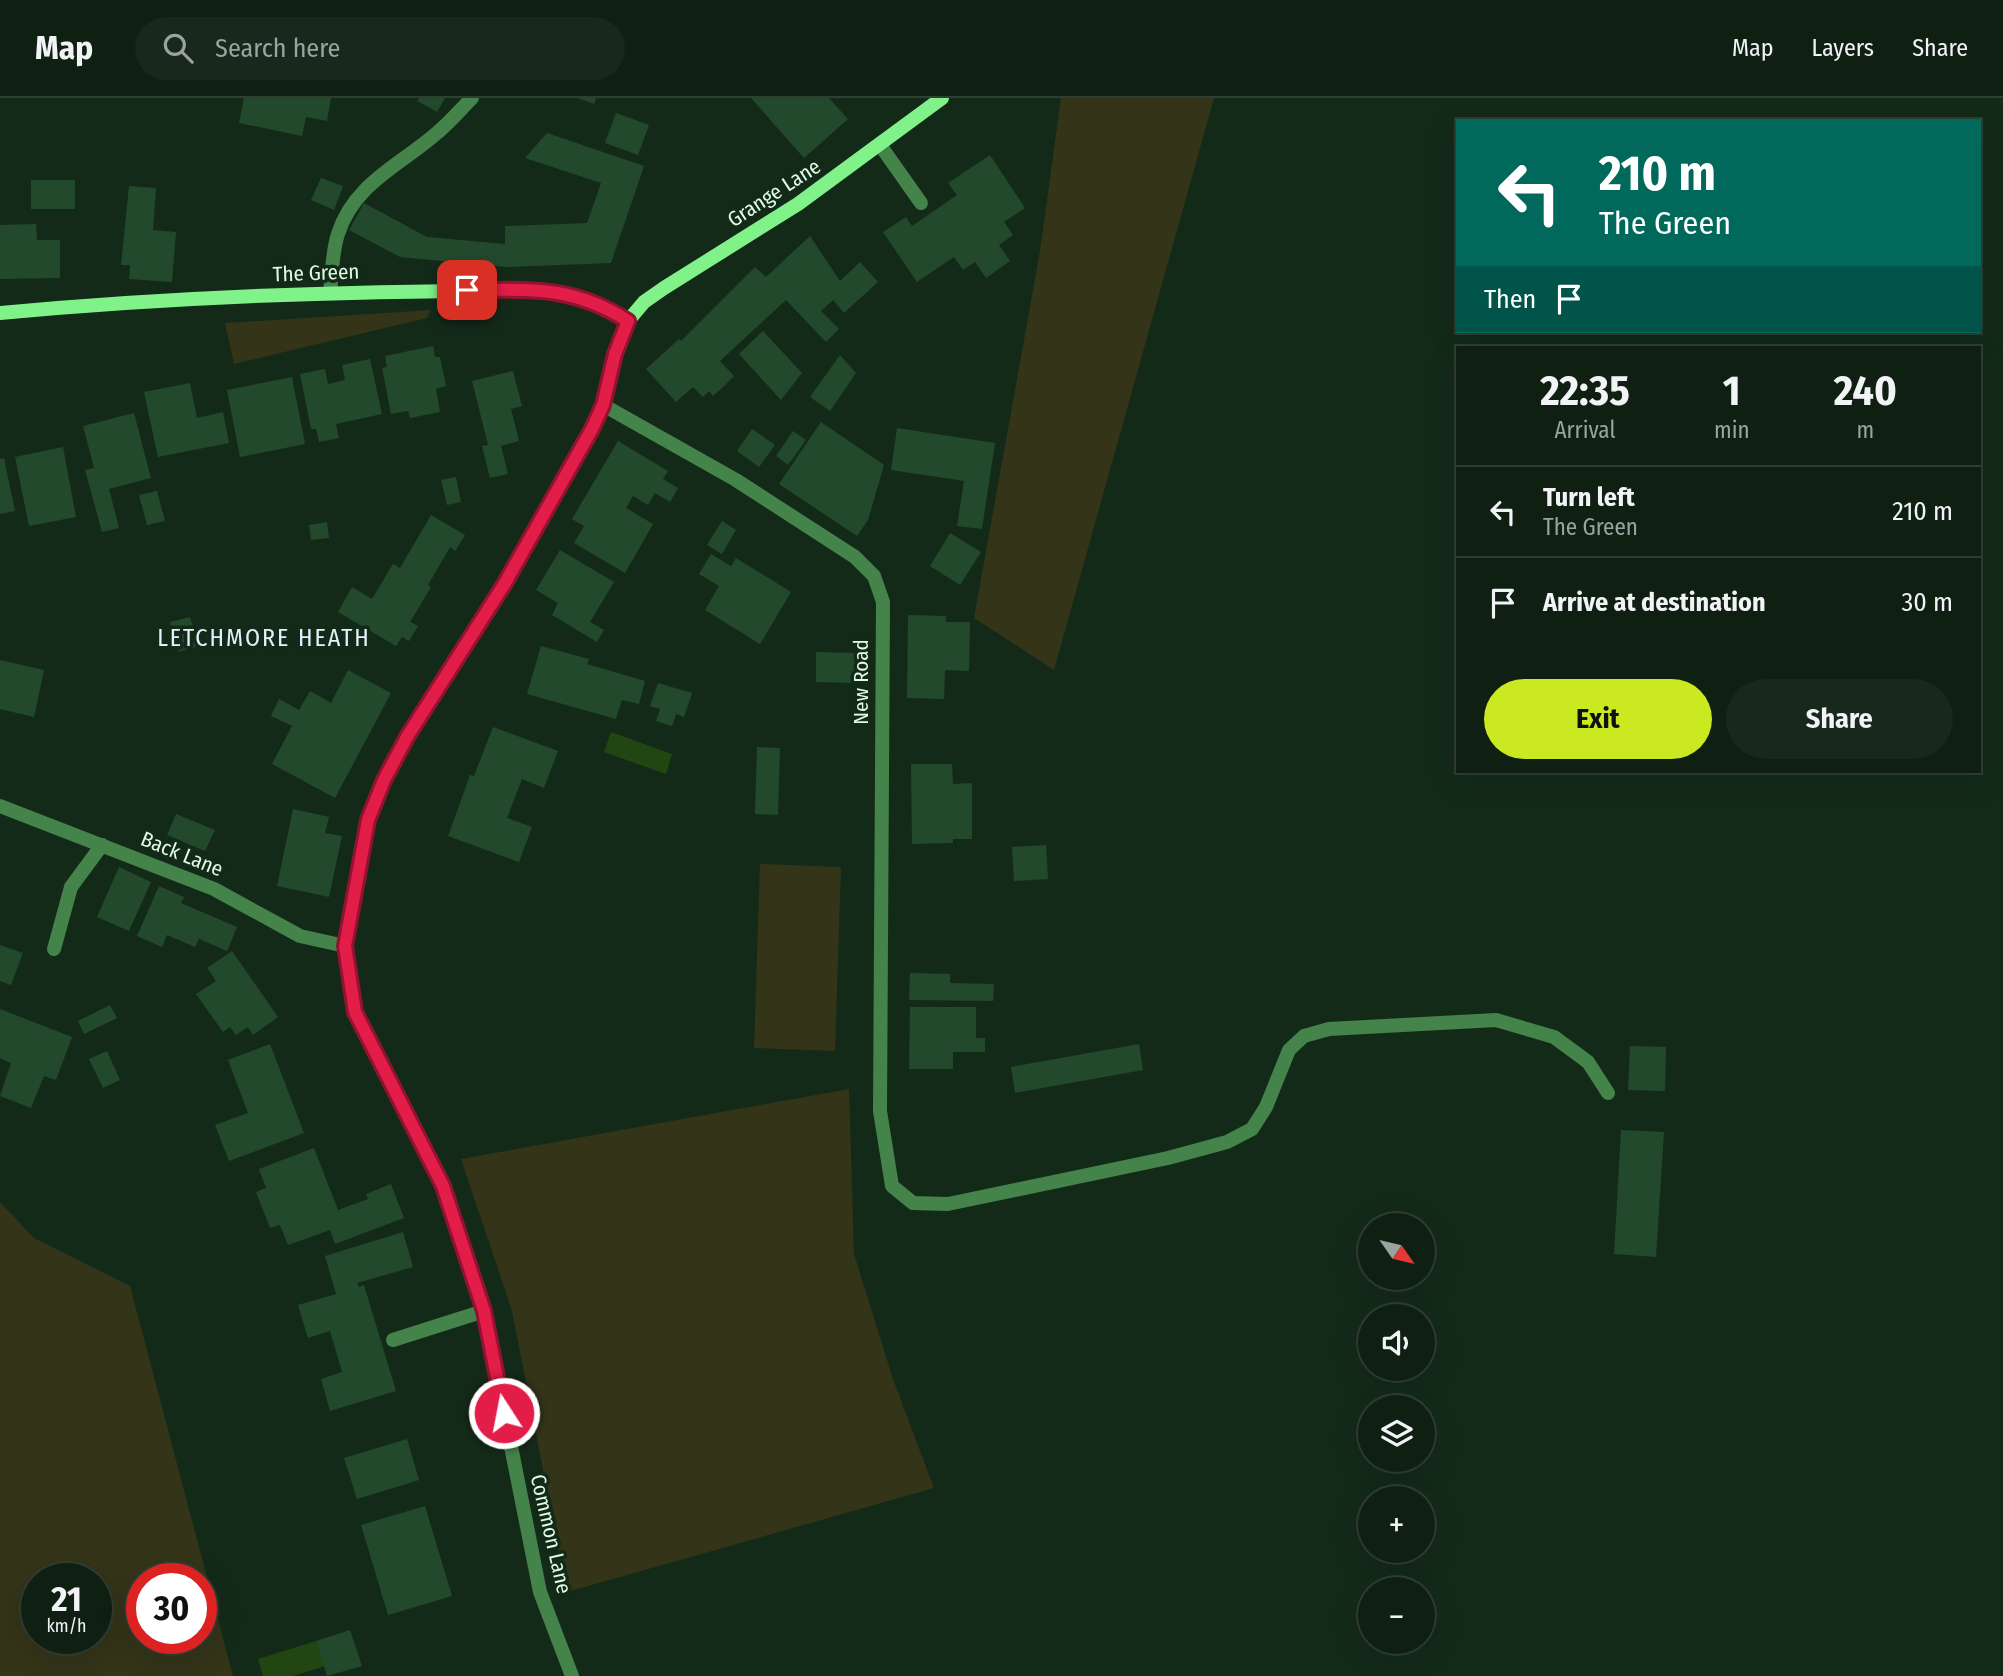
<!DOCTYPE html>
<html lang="en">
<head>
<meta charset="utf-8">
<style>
	body { margin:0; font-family:"Fira Sans Condensed",sans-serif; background:#18281c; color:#f1f3f6; height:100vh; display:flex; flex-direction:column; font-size:26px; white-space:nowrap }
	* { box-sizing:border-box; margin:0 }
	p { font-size:23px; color:#9ba3a0 }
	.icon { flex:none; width:38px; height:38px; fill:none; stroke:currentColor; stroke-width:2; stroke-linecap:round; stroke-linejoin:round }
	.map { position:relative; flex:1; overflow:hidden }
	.side { position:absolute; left:1456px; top:248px; width:525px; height:427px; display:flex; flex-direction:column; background:#0f2013; border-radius:0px; box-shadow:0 7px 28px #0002,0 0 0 2px #2f3e33 }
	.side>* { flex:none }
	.guide { position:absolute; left:1456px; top:21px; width:525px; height:214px; border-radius:0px; box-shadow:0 7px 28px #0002,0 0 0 2px #2f3e33; background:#00695c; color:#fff; overflow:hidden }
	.needle { width:46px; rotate:124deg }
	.controls { position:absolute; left:1358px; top:1115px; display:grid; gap:14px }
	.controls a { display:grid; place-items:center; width:77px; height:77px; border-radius:50%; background:#0f2013; box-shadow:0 7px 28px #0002,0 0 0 2px #2f3e33; font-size:35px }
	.speed { position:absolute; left:21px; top:1465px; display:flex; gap:14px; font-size:35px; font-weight:700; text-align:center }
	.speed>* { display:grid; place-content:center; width:91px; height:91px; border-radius:50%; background:#0f2013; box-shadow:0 7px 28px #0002,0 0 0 2px #2f3e33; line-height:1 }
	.speed small { font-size:18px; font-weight:400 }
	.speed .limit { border:10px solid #d22; background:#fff; color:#111 }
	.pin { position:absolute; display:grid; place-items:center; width:60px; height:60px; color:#fff; margin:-30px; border-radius:14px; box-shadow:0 4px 10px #0006 }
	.me { position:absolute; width:77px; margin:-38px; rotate:349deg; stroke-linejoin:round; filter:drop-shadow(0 0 5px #0008) }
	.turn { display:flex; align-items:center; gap:24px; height:147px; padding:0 28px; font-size:32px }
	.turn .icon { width:91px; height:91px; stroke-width:2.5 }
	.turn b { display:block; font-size:49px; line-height:60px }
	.then { display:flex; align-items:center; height:66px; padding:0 28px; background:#0003; gap:14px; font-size:26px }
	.eta { display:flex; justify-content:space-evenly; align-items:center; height:119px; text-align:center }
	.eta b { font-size:42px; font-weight:700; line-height:49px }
	.button { display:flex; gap:14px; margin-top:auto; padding:14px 28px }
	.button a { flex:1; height:80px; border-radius:42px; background:#cae920; color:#111; font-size:28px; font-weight:700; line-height:80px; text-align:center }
	.button a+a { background:#18281c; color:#f1f3f6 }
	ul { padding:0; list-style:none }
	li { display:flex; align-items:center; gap:21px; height:91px; padding:0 28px; border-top:2px solid #2f3e33 }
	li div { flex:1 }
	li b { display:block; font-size:26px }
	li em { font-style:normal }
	header { display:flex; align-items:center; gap:42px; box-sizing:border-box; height:98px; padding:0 35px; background:#0f2013; border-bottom:2px solid #2f3e33 }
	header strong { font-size:33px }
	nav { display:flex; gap:38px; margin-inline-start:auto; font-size:24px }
	.search { width:490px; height:63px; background:#18281c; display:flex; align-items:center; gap:18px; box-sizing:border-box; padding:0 24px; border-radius:38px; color:#9ba3a0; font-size:26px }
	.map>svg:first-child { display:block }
	.green { fill:#333418; fill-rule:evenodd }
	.water { fill:#224611 }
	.building { fill:#22492c }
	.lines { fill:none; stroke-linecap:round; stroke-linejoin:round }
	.lane { stroke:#44844a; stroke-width:14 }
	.street { stroke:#44844a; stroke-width:14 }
	.secondary { stroke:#81f28a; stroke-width:14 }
	.route-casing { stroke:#92132f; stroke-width:18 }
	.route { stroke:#e11d48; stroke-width:12 }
	.labels { text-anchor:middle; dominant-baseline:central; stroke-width:7; stroke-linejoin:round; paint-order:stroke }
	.street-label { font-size:21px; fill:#e0fce5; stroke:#142a19 }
	.quarter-label { font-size:24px; letter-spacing:2px; fill:#e2f1fc; stroke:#142a19 }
</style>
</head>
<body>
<header>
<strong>Map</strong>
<div class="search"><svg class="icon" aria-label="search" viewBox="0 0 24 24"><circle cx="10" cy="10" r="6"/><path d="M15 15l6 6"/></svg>Search here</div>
<nav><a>Map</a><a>Layers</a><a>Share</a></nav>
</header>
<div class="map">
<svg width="2003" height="1578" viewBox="0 0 2003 1578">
	<rect width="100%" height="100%" fill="#142a19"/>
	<g class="green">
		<polygon points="1061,0 1214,0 1054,572 974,520 1040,153"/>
		<polygon points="431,212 427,220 234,266 225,225"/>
		<polygon points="760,766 841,769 835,953 754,950"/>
		<polygon points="849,991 854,1156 893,1281 934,1390 567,1494 512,1213 461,1061"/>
		<path d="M0 1104 34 1140 130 1188 233 1578H0ZM96 1480V1540H37V1480ZM142 1480H201V1540H142Z"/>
	</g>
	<g class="water">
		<polygon points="611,634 672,656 666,676 604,654"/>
		<polygon points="316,1543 325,1568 293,1578 263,1578 258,1561"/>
	</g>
	<g class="building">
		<polygon points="244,0 331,0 327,23 306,19 302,38 239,25"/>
		<polygon points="419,0 445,0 437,14 417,3"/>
		<polygon points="578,0 596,0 594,6"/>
		<polygon points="751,0 829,0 848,21 804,60"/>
		<polygon points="616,15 649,27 638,57 605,45"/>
		<polygon points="547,35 644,68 611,165 506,169 400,159 349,132 364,105 427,139 505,146 505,128 587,125 601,85 525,60"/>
		<polygon points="990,57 1025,110 1004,124 1013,137 999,147 1010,163 986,180 975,164 963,172 954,159 917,184 883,134 906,119 912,128 957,97 948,85"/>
		<polygon points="321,80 343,88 334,112 311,102"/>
		<rect x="31" y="82" width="44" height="29"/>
		<polygon points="129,88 156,90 153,132 176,134 172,184 129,181 130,167 121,167"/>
		<polygon points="36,126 37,142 60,142 60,180 0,181 0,127"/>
		<polygon points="810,138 840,183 860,164 878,184 844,215 833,202 821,213 839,231 826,244 786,202 720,263 734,278 723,289 713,298 709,293 703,299 693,289 676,304 646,271 679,241 681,243 755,169 766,179"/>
		<polygon points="763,233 802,275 781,302 739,256"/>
		<polygon points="433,248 435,259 440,259 446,288 436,291 440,314 410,320 408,313 391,316 382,270 387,269 385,258"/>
		<polygon points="840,257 856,275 830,313 810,299"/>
		<polygon points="370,261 382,316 336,326 339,340 319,344 316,331 311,331 300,276 325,271 328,286 345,282 342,267"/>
		<polygon points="513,273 522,308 511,311 519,343 501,348 508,376 490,380 482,348 488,347 472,283"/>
		<polygon points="292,279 305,346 240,359 227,292"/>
		<polygon points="190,285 197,320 223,314 229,345 158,359 144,294"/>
		<polygon points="134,315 151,380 109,391 119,430 102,434 85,372 94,370 83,328"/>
		<polygon points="821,324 884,367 868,422 857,438 779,386"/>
		<polygon points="897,330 995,345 982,431 957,428 964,383 891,372"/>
		<polygon points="752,331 775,347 759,369 737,353"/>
		<polygon points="793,333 806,342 788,367 776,358"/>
		<polygon points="618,343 668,373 663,381 678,390 670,404 655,395 648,407 633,398 630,403 626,410 653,426 625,475 574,445 584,428 572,421"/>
		<polygon points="63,349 76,419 29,428 15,359"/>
		<polygon points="4,360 15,413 0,416 0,361"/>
		<polygon points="456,379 461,404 447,407 441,382"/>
		<polygon points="157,393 165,423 147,427 139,397"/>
		<polygon points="431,417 465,437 455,453 450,449 428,487 431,489 410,524 418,528 409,543 402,539 396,548 338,514 352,489 372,501 393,466 400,470"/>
		<polygon points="722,423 736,432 722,456 707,447"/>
		<polygon points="327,424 329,440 311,442 309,427"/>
		<polygon points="950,435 981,454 960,487 930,468"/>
		<polygon points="560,452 614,484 590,524 604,532 597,544 552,517 558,505 536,492"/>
		<polygon points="711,456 731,468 736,460 791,494 760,546 705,512 719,488 699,476"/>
		<polygon points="908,517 946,518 946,524 970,524 969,573 945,572 944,601 907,600"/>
		<polygon points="190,519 199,548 179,554 170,524"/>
		<polygon points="541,548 589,561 587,566 645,583 639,606 622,602 616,621 527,596"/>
		<polygon points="816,554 855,555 854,585 816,584"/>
		<polygon points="0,562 44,572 34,619 0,611"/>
		<polygon points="348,572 391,595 335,700 272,666 292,628 271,618 279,601 299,612 310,593 331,605"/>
		<polygon points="658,585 692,595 684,619 676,616 672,628 656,623 660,611 650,608"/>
		<polygon points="493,629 558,653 544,690 522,681 507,720 532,729 519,764 448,738 470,677 474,678"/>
		<polygon points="757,649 780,650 778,717 755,716"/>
		<polygon points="911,666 952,666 953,686 972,685 972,741 953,741 953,745 912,746"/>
		<polygon points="293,711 329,719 325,735 342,738 329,799 277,788"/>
		<polygon points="176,716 215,732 205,753 167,737"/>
		<polygon points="1046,747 1048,781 1014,783 1012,749"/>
		<polygon points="119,769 151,784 129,833 97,819"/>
		<polygon points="159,788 184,799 181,805 237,829 227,853 199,841 195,849 167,837 162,849 137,838"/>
		<polygon points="0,847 23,855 11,887 0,883"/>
		<polygon points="232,853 278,919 253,937 248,929 236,937 230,929 223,934 196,896 216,883 207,870"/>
		<polygon points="910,875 950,876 950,885 994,886 993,903 909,902"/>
		<polygon points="110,907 117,920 84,936 78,923"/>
		<polygon points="910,909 976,909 976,940 985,940 985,954 953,954 953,971 909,971"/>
		<polygon points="0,911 72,939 56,982 44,978 31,1010 0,998 11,965 0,960"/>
		<polygon points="270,946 304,1035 229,1063 215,1027 248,1015 228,962"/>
		<polygon points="1139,946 1143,972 1015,995 1011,969"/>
		<polygon points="1630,948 1666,949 1665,993 1628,992"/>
		<polygon points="107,953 120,982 103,990 89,961"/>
		<polygon points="1621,1032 1664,1034 1656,1159 1614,1156"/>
		<polygon points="314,1050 338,1112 368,1101 366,1096 391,1086 404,1120 335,1146 330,1132 288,1147 280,1127 270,1130 256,1094 266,1090 259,1071"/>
		<polygon points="403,1134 413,1169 357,1185 359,1189 364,1187 396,1293 330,1313 321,1281 342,1274 330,1233 308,1240 298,1207 336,1196 325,1158"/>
		<polygon points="407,1341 419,1382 357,1401 344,1360"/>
		<polygon points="425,1408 452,1498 388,1517 361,1427"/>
		<polygon points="350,1532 362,1568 327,1578 316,1543"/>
	</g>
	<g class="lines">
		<g class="lane">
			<polyline points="880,47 921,105"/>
			<path d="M330 195C332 176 332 154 338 136 354 85 401 67 438 34 450 24 461 11 472 0"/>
			<polyline points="54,851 71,789 102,747"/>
			<polyline points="880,1013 892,1088 913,1105 948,1106 1168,1060 1227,1044 1252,1031 1266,1009 1289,952 1304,938 1329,931 1496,922 1554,939 1588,964 1608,995"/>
			<polyline points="393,1242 484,1213"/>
		</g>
		<g class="street">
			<polyline points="603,307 736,382 855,459 874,478 883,504 880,1013"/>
			<polyline points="0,708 214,791 300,838 345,848"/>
			<polyline points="572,1578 540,1494 484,1213 443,1088 355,914 345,848 368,722 384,682 407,639 505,485 591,331 603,307 615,256 628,223"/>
		</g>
		<path class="secondary" d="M0 215C181 198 364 192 546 193 576 197 602 206 628 223L644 204 664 190 798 106 942 0"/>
	</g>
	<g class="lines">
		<defs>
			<path id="route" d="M467 192C530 192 572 187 628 223L615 256 603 307 592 331 505 485 407 639 384 682 368 722 345 848 355 914 443 1088 484 1213 504 1315"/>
		</defs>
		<use href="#route" class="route-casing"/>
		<use href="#route" class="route"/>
	</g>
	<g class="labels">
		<g class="street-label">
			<text transform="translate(774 95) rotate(-33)">Grange Lane</text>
			<text transform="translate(316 175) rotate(-2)">The Green</text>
			<text transform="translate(861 584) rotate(-90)">New Road</text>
			<text transform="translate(182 756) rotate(22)">Back Lane</text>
			<text transform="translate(551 1436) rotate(77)">Common Lane</text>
		</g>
		<g class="quarter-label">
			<text x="264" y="540">LETCHMORE HEATH</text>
		</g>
	</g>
</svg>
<div class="controls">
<a><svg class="needle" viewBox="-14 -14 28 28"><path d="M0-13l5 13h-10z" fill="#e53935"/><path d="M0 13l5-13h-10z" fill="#9ba3a0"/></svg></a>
<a><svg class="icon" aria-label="sound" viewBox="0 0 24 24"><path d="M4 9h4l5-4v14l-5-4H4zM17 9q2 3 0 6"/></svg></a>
<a><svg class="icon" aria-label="layers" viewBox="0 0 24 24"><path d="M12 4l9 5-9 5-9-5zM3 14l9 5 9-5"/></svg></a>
<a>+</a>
<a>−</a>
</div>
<div class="speed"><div>21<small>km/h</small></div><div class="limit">30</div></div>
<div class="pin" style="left:467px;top:192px;background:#d93025"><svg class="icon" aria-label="arrive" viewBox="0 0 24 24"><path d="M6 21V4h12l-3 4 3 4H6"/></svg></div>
<svg class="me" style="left:504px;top:1315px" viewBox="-20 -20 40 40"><circle r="17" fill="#e11d48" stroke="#fff" stroke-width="3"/><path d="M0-11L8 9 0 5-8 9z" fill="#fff"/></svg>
<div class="guide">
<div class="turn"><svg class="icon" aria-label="left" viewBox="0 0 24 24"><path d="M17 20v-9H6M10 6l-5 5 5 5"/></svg><div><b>210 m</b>The Green</div></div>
<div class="then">Then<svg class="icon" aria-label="arrive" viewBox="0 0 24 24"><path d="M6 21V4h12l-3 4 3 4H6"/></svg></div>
</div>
<section class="side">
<div class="eta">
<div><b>22:35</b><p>Arrival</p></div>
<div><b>1</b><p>min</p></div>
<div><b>240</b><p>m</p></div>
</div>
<ul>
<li><svg class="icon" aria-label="left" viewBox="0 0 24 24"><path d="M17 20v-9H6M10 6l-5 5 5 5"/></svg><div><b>Turn left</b><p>The Green</p></div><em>210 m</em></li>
<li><svg class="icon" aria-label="arrive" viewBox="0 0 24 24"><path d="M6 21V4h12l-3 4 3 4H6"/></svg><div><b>Arrive at destination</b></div><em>30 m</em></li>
</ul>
<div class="button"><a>Exit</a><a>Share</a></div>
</section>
</div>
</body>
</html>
